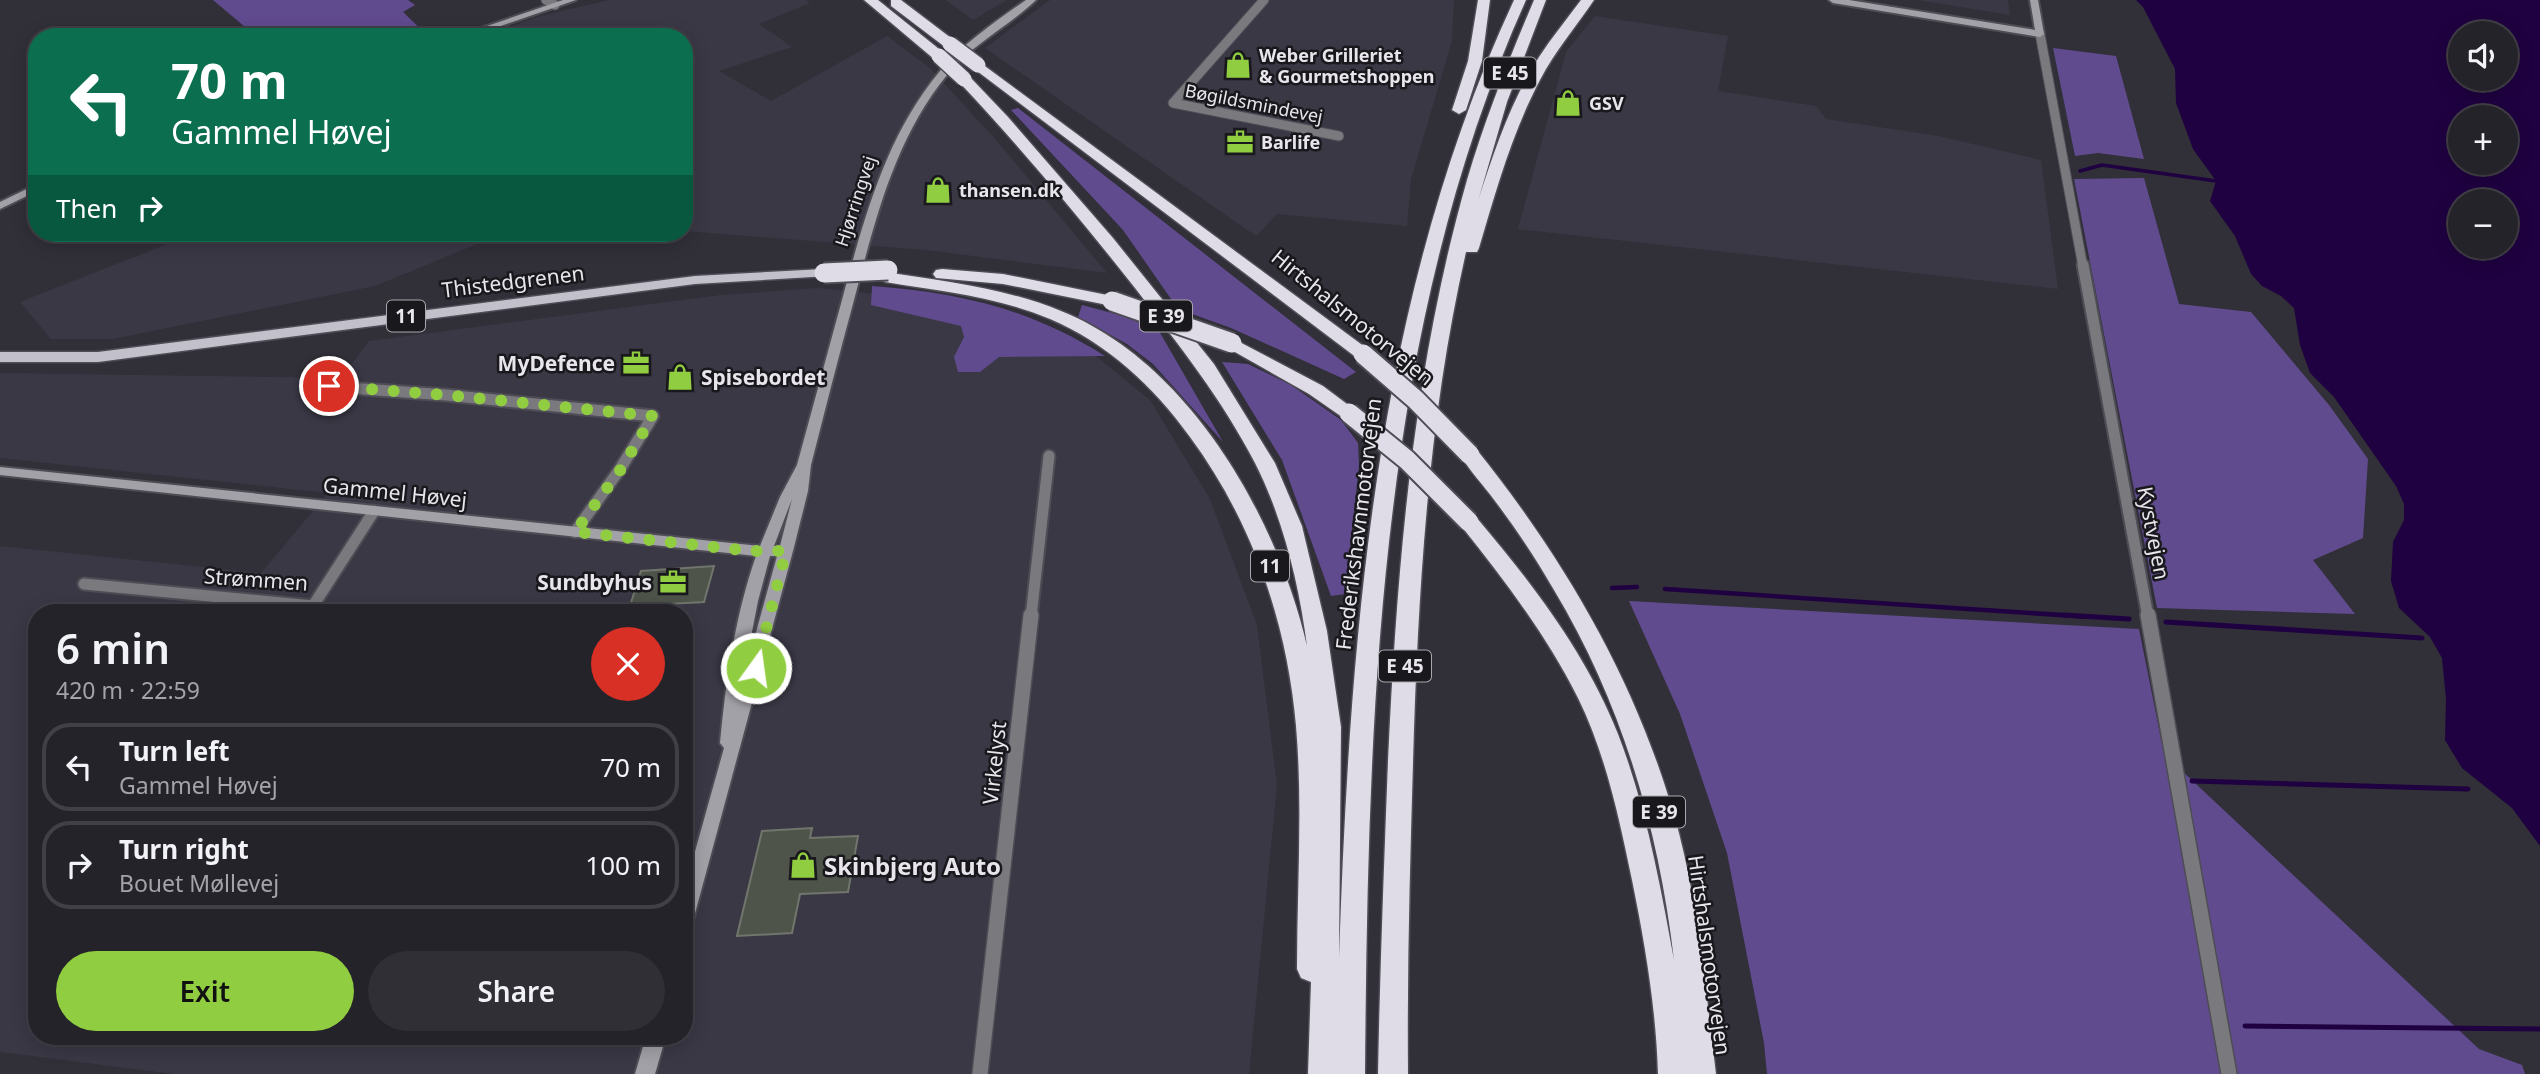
<!DOCTYPE html>
<html lang="en">
<head>
<meta charset="utf-8">
<style>
	body { margin:0; font-family:"Noto Sans",sans-serif; background:#312f36; color:#f1f3f6; height:100vh; display:flex; flex-direction:column; font-size:26px; white-space:nowrap }
	* { box-sizing:border-box; margin:0 }
	p { font-size:23px; color:#a3a4a8 }
	.icon { flex:none; width:38px; height:38px; fill:none; stroke:currentColor; stroke-width:2; stroke-linecap:round; stroke-linejoin:round }
	.map { position:relative; flex:1; overflow:hidden }
	.panel { position:absolute; left:28px; top:604px; width:665px; height:441px; display:flex; flex-direction:column; background:#25232a; border-radius:28px; box-shadow:0 4px 18px #0003,0 0 0 2px #424047 }
	.panel>* { flex:none }
	.guide { position:absolute; left:28px; top:28px; width:665px; height:214px; border-radius:28px; box-shadow:0 4px 18px #0003,0 0 0 2px #424047; background:#0b6e4f; color:#fff; overflow:hidden }
	.fabs { position:absolute; left:2448px; top:21px; display:grid; gap:14px }
	.fabs a { display:grid; place-items:center; width:70px; height:70px; border-radius:50%; background:#25232a; box-shadow:0 4px 18px #0003,0 0 0 2px #424047; font-size:35px }
	.pin { position:absolute; display:grid; place-items:center; width:60px; height:60px; color:#fff; margin:-30px; border:4px solid #fff; border-radius:50%; box-shadow:0 2px 7px #0007 }
	.me { position:absolute; width:77px; margin:-38px; rotate:14deg; stroke-linejoin:round; filter:drop-shadow(0 0 5px #0008) }
	.turn { display:flex; align-items:center; gap:24px; height:147px; padding:0 28px; font-size:32px }
	.turn .icon { width:91px; height:91px; stroke-width:2.5 }
	.turn b { display:block; font-size:49px; line-height:60px }
	.then { display:flex; align-items:center; height:66px; padding:0 28px; background:#0003; gap:14px; font-size:26px }
	.round { display:grid; place-items:center; flex:none; width:74px; height:74px; border-radius:37px; background:#312f36 }
	.overview { display:flex; align-items:center; justify-content:space-between; height:119px; padding:0 28px }
	h1 { font-size:42px; font-weight:600; line-height:52px }
	.action { display:flex; gap:14px; margin-top:auto; padding:14px 28px }
	.action a { flex:1; height:80px; border-radius:42px; background:#91cd40; color:#111; font-size:28px; font-weight:600; line-height:80px; text-align:center }
	.action a+a { background:#312f36; color:#f1f3f6 }
	ul { padding:0; list-style:none }
	li { display:flex; align-items:center; gap:21px; height:88px; margin:0 14px 10px; padding:0 14px; border:4px solid #424047; border-radius:28px }
	li div { flex:1 }
	li b { display:block; font-size:26px }
	li em { font-style:normal }
	.map>svg:first-child { display:block }
	.built { fill:#3b3846; fill-rule:evenodd }
	.forest { fill:#614b8f }
	.water { fill:#1f0141; fill-rule:evenodd }
	.lines { fill:none; stroke-linecap:round; stroke-linejoin:round }
	.stream-far2 { stroke:#1f0141; stroke-width:3.5 }
	.stream-far1 { stroke:#1f0141; stroke-width:4.5 }
	.stream { stroke:#1f0141; stroke-width:5 }
	.building { fill:#4f544b; stroke:#71766c; stroke-width:2 }
	.street-far2-casing { stroke:#4e4c55; stroke-width:11 }
	.street-far1-casing { stroke:#4e4c55; stroke-width:15 }
	.street-casing { stroke:#4e4c55; stroke-width:18 }
	.secondary-casing { stroke:#4e4c55; stroke-width:4 }
	.primary-casing { stroke:#4e4c55; stroke-width:3 }
	.highway-casing { stroke:#4e4c55; stroke-width:3 }
	.street-far2 { stroke:#7a797d; stroke-width:9 }
	.street-far1 { stroke:#7a797d; stroke-width:11 }
	.street { stroke:#7a797d; stroke-width:15 }
	.secondary { fill:#a3a1a8; fill-rule:evenodd }
	.primary { fill:#c2c0ca; fill-rule:evenodd }
	.highway { fill:#dfdce8; fill-rule:evenodd }
	.highway-bridge-far1-casing { stroke:#4e4c55; stroke-width:18; stroke-linecap:butt }
	.highway-bridge-casing { stroke:#4e4c55; stroke-width:23; stroke-linecap:butt }
	.highway-bridge-far1 { stroke:#dfdce8; stroke-width:15 }
	.highway-bridge { stroke:#dfdce8; stroke-width:19 }
	.route { stroke:#91cd40; stroke-width:12; stroke-dasharray:0 21.6 }
	.labels { text-anchor:middle; dominant-baseline:central; stroke-width:5; stroke-linejoin:round; paint-order:stroke }
	.far-poi-label { font-size:18px; font-weight:bold; fill:#e8e6ec; stroke:#19181c; text-anchor:start }
	.far-street-label { font-size:18px; fill:#e8e6ec; stroke:#19181c }
	.shield { fill:#19181c; stroke:#aaa8ae; stroke-width:2 }
	.shield-label { font-size:19px; font-weight:bold; fill:#e8e6ec }
	.street-label { font-size:21px; fill:#e8e6ec; stroke:#19181c }
	.poi-label { font-size:21px; font-weight:bold; fill:#e8e6ec; stroke:#19181c; text-anchor:end }
	.near-poi-label { font-size:24px; font-weight:bold; fill:#e8e6ec; stroke:#19181c; text-anchor:start }
</style>
</head>
<body>
<div class="map">
<svg width="2540" height="1074" viewBox="0 0 2540 1074">
	<rect width="100%" height="100%" fill="#312f38"/>
	<g class="built">
		<polygon points="609,0 806,0 810,3 759,24 792,47 719,71 771,101 887,36 931,69 996,140 1107,273 926,250 684,231 684,37 482,37 540,16"/>
		<polygon points="946,0 1007,0 973,20"/>
		<polygon points="1050,0 1454,0 1452,41 1411,179 1407,226 1277,214 1256,236 985,48"/>
		<polygon points="1917,0 2008,0 2010,15"/>
		<polygon points="1595,16 1728,36 1718,91 1816,106 1826,119 1938,136 2041,160 2058,289 1518,229 1566,52"/>
		<polygon points="195,233 504,233 375,286 113,339 51,339 20,302"/>
		<path d="M818 288 897 296 1091 352 1150 400 1210 499 1257 625 1277 785 1249 1074H174L0 1052V546L261 573 328 493 0 458V373L341 378 369 341 721 295ZM37 612H684V1036H37Z"/>
	</g>
	<g class="forest">
		<polygon points="213,0 408,0 415,5 403,12 429,37 257,37"/>
		<polygon points="2053,48 2116,56 2144,159 2098,153 2075,156"/>
		<polygon points="1018,108 1356,372 1344,379 1231,328 1178,309 1123,230 1011,110"/>
		<polygon points="2144,178 2179,304 2251,312 2329,405 2368,459 2363,538 2313,560 2355,614 2157,608 2074,179"/>
		<path d="M872 286C961 293 1029 308 1105 356L999 357 980 372H958L954 357 964 337 961 326 871 305Z"/>
		<polygon points="1082,305 1127,317 1159,331 1223,442 1153,364 1127,344 1078,317"/>
		<polygon points="1222,362 1248,364 1291,385 1341,420 1358,443 1359,466 1345,594 1331,596 1282,460"/>
		<polygon points="1629,601 2139,629 2164,754 2479,1049 2522,1065 2525,1074 1767,1074 1764,1043 1727,853 1680,714"/>
	</g>
	<path class="water" d="M2136 0H2540V846L2512 808 2462 768 2445 740 2446 699 2442 658 2430 637 2399 608 2391 581 2393 542 2404 520V504L2396 486 2334 397 2310 373 2300 345 2294 308 2281 296 2262 286 2251 274 2235 236 2210 201 2216 181 2193 149 2176 103 2175 69 2143 7ZM2460 33H2506V79H2460ZM2460 117H2506V163H2460ZM2460 201H2506V247H2460Z"/>
	<g class="lines">
		<polyline class="stream-far2" points="2080,171 2102,165 2216,181"/>
		<g class="stream-far1">
			<polyline points="1612,588 1637,587"/>
			<polyline points="1665,589 2091,617"/>
		</g>
		<g class="stream">
			<polyline points="2064,615 2129,619"/>
			<polyline points="2166,622 2422,638"/>
			<polyline points="2192,781 2468,789"/>
			<polyline points="2245,1026 2540,1029"/>
		</g>
	</g>
	<g class="building">
		<polygon points="714,566 704,602 630,606 641,571"/>
		<polygon points="812,828 810,838 858,836 848,892 800,894 792,933 737,936 762,831"/>
	</g>
	<g class="lines">
		<defs>
			<g id="street-far2">
				<polyline points="546,0 555,5"/>
				<polyline points="1264,0 1173,103 1339,136"/>
				<polyline points="2040,34 2083,267"/>
			</g>
			<g id="street-far1">
				<polyline points="2083,265 2148,617"/>
				<polyline points="321,386 446,395 653,416 620,469 575,532"/>
				<polyline points="84,584 313,606 374,511"/>
				<polyline points="1031,617 1049,456"/>
			</g>
			<g id="street">
				<polyline points="2148,615 2229,1074"/>
				<polyline points="980,1074 1031,615"/>
			</g>
			<g id="secondary">
				<polygon points="563,0 576,0 469,37 455,37"/>
				<path d="M1026 0H1036C1008 27 972 44 947 75 894 140 875 221 854 300 839 355 825 410 811 465L808 491 793 551 690 932 684 934V891L724 748 720 743C726 680 735 616 756 556L0 475V467L760 546 780 497 797 465C812 410 827 355 842 300 864 219 885 137 940 71 964 43 996 21 1026 0ZM792 499 780 546H774ZM770 556H777L742 683 758 601Z"/>
				<polygon points="1829,0 1849,0 2035,30 2030,0 2038,0 2044,34 2040,37 1833,3"/>
				<polygon points="37,184 37,191 0,209 0,202"/>
				<polygon points="646,1036 666,1036 655,1074 635,1074"/>
			</g>
			<polygon id="primary" points="824,269 831,273 829,276 695,284 98,362 0,362 0,352 98,352 695,276"/>
			<g id="highway">
				<polygon points="864,0 878,0 944,53 944,59 934,59"/>
				<polygon points="891,0 901,0 955,41 955,47 945,47 891,6"/>
				<polygon points="1478,0 1490,0 1482,61 1466,110 1459,114 1452,110 1468,61"/>
				<path d="M1514 0H1526C1377 332 1368 715 1365 1074H1308L1311 982 1301 978 1297 969C1297 888 1303 806 1296 726 1287 622 1252 521 1190 437 1154 387 1107 343 1050 319 998 297 940 291 885 282L876 277 885 272C944 281 1005 288 1061 311 1189 362 1277 517 1307 646 1299 584 1283 518 1255 463 1222 399 1178 344 1135 288 1079 217 1021 148 959 82V76H969L1008 117 1113 238 1214 364 1275 463 1302 526 1327 631 1341 727 1339 958C1350 634 1375 298 1514 0Z"/>
				<path d="M1534 0H1546L1507 102 1478 201C1494 151 1511 101 1539 57 1552 37 1567 19 1581 0H1594C1576 27 1555 51 1540 80 1512 133 1496 191 1479 248L1477 252H1466C1428 419 1418 591 1413 762 1410 866 1407 970 1408 1074H1378C1380 970 1384 865 1388 761 1397 566 1413 369 1467 180 1485 119 1509 59 1534 0Z"/>
				<polygon points="978,61 1369,350 1372,354 1369,358 1357,358 973,68 973,62"/>
				<polygon points="942,269 1003,274 1112,296 1121,301 1112,306 1003,284 936,278 933,274 936,270"/>
				<polygon points="1232,338 1323,386 1359,413 1356,417 1342,417 1309,394 1226,347 1223,343"/>
				<path d="M1470 448 1477 450C1569 565 1641 690 1679 833 1699 911 1706 993 1716 1074H1658C1656 1008 1645 944 1632 880 1619 818 1606 755 1578 698 1547 636 1505 581 1462 527L1459 522 1462 517 1469 515 1476 517C1532 583 1586 653 1618 734 1646 806 1660 884 1674 960 1659 830 1622 703 1554 590 1536 559 1517 530 1495 501 1484 486 1470 471 1460 455L1463 450Z"/>
			</g>
		</defs>
		<use href="#street-far2" class="street-far2-casing"/>
		<use href="#street-far1" class="street-far1-casing"/>
		<use href="#street" class="street-casing"/>
		<use href="#secondary" class="secondary-casing"/>
		<use href="#primary" class="primary-casing"/>
		<use href="#highway" class="highway-casing"/>
		<use href="#street-far2" class="street-far2"/>
		<use href="#street-far1" class="street-far1"/>
		<use href="#street" class="street"/>
		<use href="#secondary" class="secondary"/>
		<use href="#primary" class="primary"/>
		<use href="#highway" class="highway"/>
		<defs>
			<g id="highway-bridge-far1">
				<polyline points="950,44 978,65"/>
				<polyline points="939,56 964,79"/>
			</g>
			<g id="highway-bridge">
				<polyline points="824,273 888,270"/>
				<polyline points="1112,301 1232,343"/>
				<polyline points="1363,354 1416,400 1470,455"/>
				<polyline points="1349,413 1407,460 1469,522"/>
			</g>
		</defs>
		<use href="#highway-bridge-far1" class="highway-bridge-far1-casing"/>
		<use href="#highway-bridge" class="highway-bridge-casing"/>
		<use href="#highway-bridge-far1" class="highway-bridge-far1"/>
		<use href="#highway-bridge" class="highway-bridge"/>
	</g>
	<g class="lines">
		<polyline class="route" points="329,386 446,395 653,416 621,469 575,532 752,551 786,551 756,668"/>
	</g>
	<defs>
		<symbol id="shop-bare" viewBox="-9 -9 18 18"><path d="M-5-2.5h2.3a2.7 3.5 0 0 1 5.4 0H5L5.5 6h-11ZM-1.5-2.5h3a1.5 2.3 0 0 0-3 0Z" fill="#91cd40" stroke="#19181c" stroke-width="2.5" paint-order="stroke"/></symbol>
		<symbol id="office-bare" viewBox="-9 -9 18 18"><path d="M-6-3h4V-5.5h4V-3h4V5H-6ZM-1-4.5V-3h2v-1.5ZM-6 0V1H6V0Z" fill="#91cd40" stroke="#19181c" stroke-width="2.5" paint-order="stroke"/></symbol>
	</defs>
	<g fill-rule="evenodd">
		<use href="#shop-bare" x="1219" y="46" width="38" height="38"/>
		<use href="#shop-bare" x="1549" y="84" width="38" height="38"/>
		<use href="#office-bare" x="1221" y="123" width="38" height="38"/>
		<use href="#shop-bare" x="919" y="171" width="38" height="38"/>
		<use href="#office-bare" x="617" y="344" width="38" height="38"/>
		<use href="#shop-bare" x="661" y="358" width="38" height="38"/>
		<use href="#office-bare" x="654" y="563" width="38" height="38"/>
		<use href="#shop-bare" x="784" y="846" width="38" height="38"/>
	</g>
	<g class="labels">
		<g class="far-poi-label">
			<text x="1259" y="55">Weber Grilleriet<tspan x="1259" dy="21">&amp; Gourmetshoppen</tspan></text>
			<text x="1589" y="103">GSV</text>
			<text x="1261" y="142">Barlife</text>
			<text x="959" y="190">thansen.dk</text>
		</g>
		<g class="far-street-label">
			<text transform="translate(1254 103) rotate(11)">Bøgildsmindevej</text>
			<text transform="translate(855 201) rotate(-72)">Hjørringvej</text>
		</g>
		<g class="shield">
			<rect x="1484" y="57.5" width="52" height="31" rx="5"/>
			<rect x="387" y="300.5" width="38" height="31" rx="5"/>
			<rect x="1140" y="300.5" width="52" height="31" rx="5"/>
			<rect x="1251" y="550.5" width="38" height="31" rx="5"/>
			<rect x="1379" y="650.5" width="52" height="31" rx="5"/>
			<rect x="1633" y="796.5" width="52" height="31" rx="5"/>
		</g>
		<g class="shield-label">
			<text x="1510" y="73">E 45</text>
			<text x="406" y="316">11</text>
			<text x="1166" y="316">E 39</text>
			<text x="1270" y="566">11</text>
			<text x="1405" y="666">E 45</text>
			<text x="1659" y="812">E 39</text>
		</g>
		<g class="street-label">
			<text transform="translate(513 281) rotate(-7)">Thistedgrenen</text>
			<text transform="translate(1353 317) rotate(39)">Hirtshalsmotorvejen</text>
			<text transform="translate(395 492) rotate(6)">Gammel Høvej</text>
			<text transform="translate(1358 524) rotate(-83)">Frederikshavnmotorvejen</text>
			<text transform="translate(2154 533) rotate(79)">Kystvejen</text>
			<text transform="translate(256 579) rotate(4)">Strømmen</text>
			<text transform="translate(994 763) rotate(-84)">Virkelyst</text>
			<text transform="translate(1710 955) rotate(82)">Hirtshalsmotorvejen</text>
		</g>
		<g class="poi-label">
			<text x="615" y="363">MyDefence</text>
			<text x="701" y="377" text-anchor="start">Spisebordet</text>
			<text x="652" y="582">Sundbyhus</text>
		</g>
		<g class="near-poi-label">
			<text x="824" y="865">Skinbjerg Auto</text>
		</g>
	</g>
</svg>
<div class="fabs">
<a><svg class="icon" aria-label="sound" viewBox="0 0 24 24"><path d="M4 9h4l5-4v14l-5-4H4zM17 9q2 3 0 6"/></svg></a>
<a>+</a>
<a>−</a>
</div>
<div class="pin" style="left:329px;top:386px;background:#d93025"><svg class="icon" aria-label="arrive" viewBox="0 0 24 24"><path d="M6 21V4h12l-3 4 3 4H6"/></svg></div>
<svg class="me" style="left:756px;top:668px" viewBox="-20 -20 40 40"><circle r="17" fill="#91cd40" stroke="#fff" stroke-width="3"/><path d="M0-11L8 9 0 5-8 9z" fill="#fff"/></svg>
<div class="guide">
<div class="turn"><svg class="icon" aria-label="left" viewBox="0 0 24 24"><path d="M17 20v-9H6M10 6l-5 5 5 5"/></svg><div><b>70 m</b>Gammel Høvej</div></div>
<div class="then">Then<svg class="icon" aria-label="right" viewBox="0 0 24 24"><path d="M7 20v-9h11M14 6l5 5-5 5"/></svg></div>
</div>
<section class="panel">
<div class="overview"><div><h1>6 min</h1><p>420 m · 22:59</p></div><a class="round" style="background:#d93025;color:#fff"><svg class="icon" aria-label="close" viewBox="0 0 24 24"><path d="M6 6l12 12M18 6L6 18"/></svg></a></div>
<ul>
<li><svg class="icon" aria-label="left" viewBox="0 0 24 24"><path d="M17 20v-9H6M10 6l-5 5 5 5"/></svg><div><b>Turn left</b><p>Gammel Høvej</p></div><em>70 m</em></li>
<li><svg class="icon" aria-label="right" viewBox="0 0 24 24"><path d="M7 20v-9h11M14 6l5 5-5 5"/></svg><div><b>Turn right</b><p>Bouet Møllevej</p></div><em>100 m</em></li>
</ul>
<div class="action"><a>Exit</a><a>Share</a></div>
</section>
</div>
</body>
</html>
